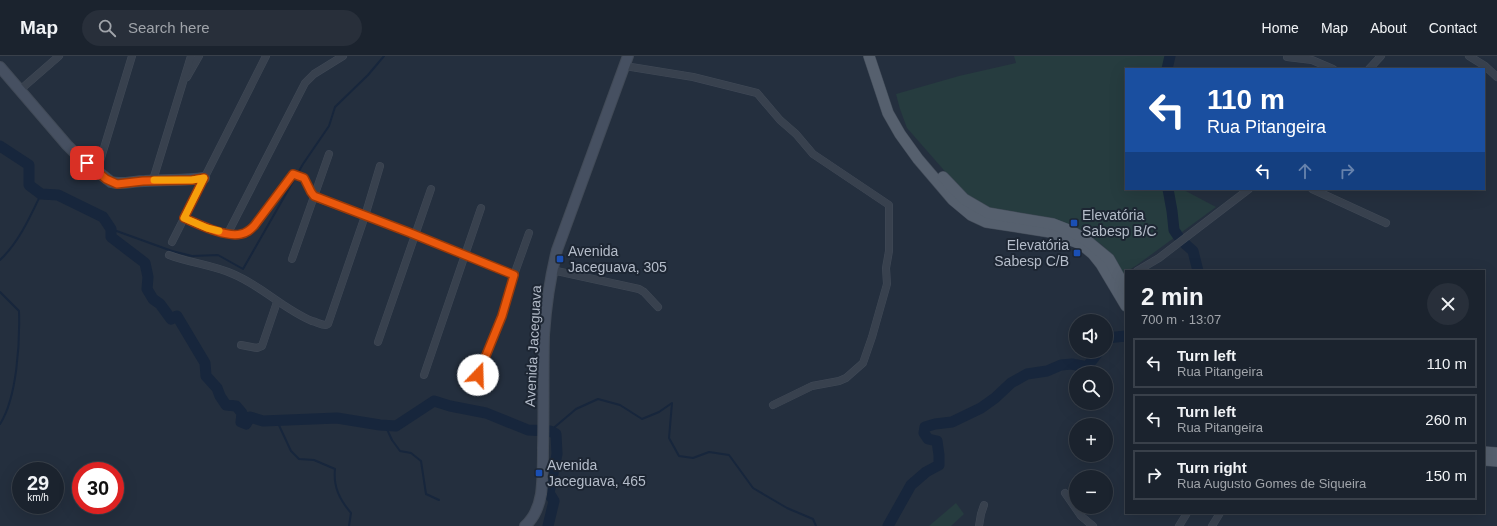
<!DOCTYPE html>
<html lang="en">
<head>
<meta charset="utf-8">
<style>
	body { margin:0; font-family:Helvetica,sans-serif; background:#282f3a; color:#f1f3f6; height:100vh; display:flex; flex-direction:column; font-size:15px; white-space:nowrap }
	* { box-sizing:border-box; margin:0 }
	p { font-size:13px; color:#a0a4aa }
	.icon { flex:none; width:22px; height:22px; fill:none; stroke:currentColor; stroke-width:2; stroke-linecap:round; stroke-linejoin:round }
	.map { position:relative; flex:1; overflow:hidden }
	.drawer { position:absolute; left:1125px; top:214px; width:360px; height:244px; display:flex; flex-direction:column; background:#1b232e; border-radius:0px; box-shadow:0 4px 16px #0002,0 0 0 1px #39404a }
	.drawer>* { flex:none }
	.guide { position:absolute; left:1125px; top:12px; width:360px; height:122px; border-radius:0px; box-shadow:0 4px 16px #0002,0 0 0 1px #39404a; background:#1a4fa0; color:#fff; overflow:hidden }
	.buttons { position:absolute; left:1069px; top:258px; display:grid; gap:8px }
	.buttons a { display:grid; place-items:center; width:44px; height:44px; border-radius:50%; background:#1b232e; box-shadow:0 4px 16px #0002,0 0 0 1px #39404a; font-size:20px }
	.speed { position:absolute; left:12px; top:406px; display:flex; gap:8px; font-size:20px; font-weight:700; text-align:center }
	.speed>* { display:grid; place-content:center; width:52px; height:52px; border-radius:50%; background:#1b232e; box-shadow:0 4px 16px #0002,0 0 0 1px #39404a; line-height:1 }
	.speed small { font-size:10px; font-weight:400 }
	.speed .limit { border:6px solid #d22; background:#fff; color:#111 }
	.pin { position:absolute; display:grid; place-items:center; width:34px; height:34px; color:#fff; margin:-17px; border-radius:8px; box-shadow:0 2px 6px #0006 }
	.me { position:absolute; width:44px; margin:-22px; rotate:21deg; stroke-linejoin:round; filter:drop-shadow(0 0 3px #0008) }
	.turn { display:flex; align-items:center; gap:14px; height:84px; padding:0 16px; font-size:18px }
	.turn .icon { width:52px; height:52px; stroke-width:2.5 }
	.turn b { display:block; font-size:28px; line-height:34px }
	.lanes { display:flex; align-items:center; height:38px; padding:0 16px; background:#0003; justify-content:center; gap:20px; direction:ltr }
	.lanes .off { opacity:.35 }
	.round { display:grid; place-items:center; flex:none; width:42px; height:42px; border-radius:21px; background:#282f3a }
	.summary { display:flex; align-items:center; justify-content:space-between; height:68px; padding:0 16px }
	h1 { font-size:24px; font-weight:800; line-height:30px }
	ul { padding:0; list-style:none }
	li { display:flex; align-items:center; gap:12px; height:50px; margin:0 8px 6px; padding:0 8px; border:2px solid #39404a; border-radius:0px }
	li div { flex:1 }
	li b { display:block; font-size:15px }
	li em { font-style:normal }
	header { display:flex; align-items:center; gap:24px; box-sizing:border-box; height:56px; padding:0 20px; background:#1b232e; border-bottom:1px solid #39404a }
	header strong { font-size:19px }
	nav { display:flex; gap:22px; margin-inline-start:auto; font-size:14px }
	.search { width:280px; height:36px; background:#282f3a; display:flex; align-items:center; gap:10px; box-sizing:border-box; padding:0 14px; border-radius:22px; color:#a0a4aa; font-size:15px }
	.map>svg:first-child { display:block }
	.green { fill:#263c3f }
	.lines { fill:none; stroke-linecap:round; stroke-linejoin:round }
	.stream { stroke:#17263c; stroke-width:2 }
	.river { stroke:#17263c; stroke-width:11 }
	.street-casing { stroke:#414a57; stroke-width:8 }
	.secondary-casing { stroke:#414a57; stroke-width:12 }
	.primary-casing { stroke:#414a57; stroke-width:12 }
	.street { stroke:#38414e; stroke-width:7 }
	.secondary { stroke:#465061; stroke-width:10 }
	.primary { stroke:#56606e; stroke-width:11 }
	.route-casing { stroke:#983908; stroke-width:10 }
	.route { stroke:#ea580c; stroke-width:7 }
	.slow { stroke:#f59e0b; stroke-width:7 }
	.transit-dot { fill:#1a4fb4; stroke:#1d2633; stroke-width:1.5 }
	.labels { text-anchor:middle; dominant-baseline:central; stroke-width:4; stroke-linejoin:round; paint-order:stroke }
	.poi-label { font-size:14px; fill:#b4bcc9; stroke:#1d2633; text-anchor:start }
	.street-label { font-size:14px; fill:#b4bcc9; stroke:#1d2633 }
</style>
</head>
<body>
<header>
<strong>Map</strong>
<div class="search"><svg class="icon" aria-label="search" viewBox="0 0 24 24"><circle cx="10" cy="10" r="6"/><path d="M15 15l6 6"/></svg>Search here</div>
<nav><a>Home</a><a>Map</a><a>About</a><a>Contact</a></nav>
</header>
<div class="map">
<svg width="1497" height="470" viewBox="0 0 1497 470">
	<rect width="100%" height="100%" fill="#242f3e"/>
	<g class="green">
		<polygon points="1014,0 1165,0 1163,13 1126,13 1126,133 1182,133 1216,151 1137,209 1123,218 1114,200 1102,189 1078,172 1052,163 991,154 968,139 956,128 907,72 900,53 896,38 959,20 1016,7"/>
		<polygon points="956,447 964,458 951,470 929,470"/>
	</g>
	<g class="lines">
		<g class="stream">
			<polyline points="111,173 172,195 192,200 218,199 243,213 303,108 329,70 335,51 368,19 384,0"/>
			<path d="M0 204C19 186 30 161 41 138"/>
			<path d="M0 236 19 255C20 286 17 342 0 368"/>
			<path d="M277 365 291 395 299 403 314 404 335 413C333 431 340 444 351 457L349 470"/>
			<polyline points="385,369 392,384 400,395 411,397 421,405 426,438 439,444"/>
			<polyline points="550,375 576,353 598,343 620,349 642,363 659,356 672,347 669,382 679,400 693,402 709,396 729,399 753,432 787,452 813,463 816,470"/>
		</g>
		<g class="river">
			<polyline points="1167,13 1170,0"/>
			<polyline points="0,90 29,109 29,129 41,138 58,139 103,161 111,173 111,181 145,207 148,221 147,233 153,243 160,248 171,263 177,260 205,307 206,320 217,332 220,340 226,349 236,350 242,357 241,366 246,368 250,361 263,365 337,362 380,369 396,370 434,345 450,350 486,357 528,374 550,375 556,378 557,398 549,437 554,445 548,470"/>
			<polyline points="1168,133 1172,155 1174,174 1178,180"/>
			<polyline points="1183,186 1193,195 1198,215"/>
			<polyline points="1106,282 1126,280"/>
			<polyline points="888,470 911,429 926,416 939,409 939,399 937,385 928,383 924,377 925,371 935,368 952,366 981,352 995,342 1011,327 1027,318 1047,315 1061,309 1072,308 1087,311 1099,295"/>
		</g>
		<defs>
			<g id="street">
				<polyline points="1469,0 1485,10 1497,21"/>
				<polyline points="1287,1 1312,4 1333,13"/>
				<polyline points="625,10 693,21 757,37 780,64 796,78 813,98 889,149 889,195 886,212 887,228 872,281 863,307 846,322 839,325 812,330 773,349"/>
				<polyline points="1369,13 1381,0"/>
				<polyline points="187,21 199,0"/>
				<polyline points="20,34 59,0"/>
				<polyline points="97,115 132,0"/>
				<polyline points="153,124 191,0"/>
				<polyline points="1312,133 1386,167"/>
				<path d="M184 162C197 168 227 182 241 178 247 177 251 174 255 170L293 118 304 122 311 136 314 141 408 176 514 219"/>
				<polyline points="228,177 305,27 314,18 343,0"/>
				<polyline points="172,186 266,0"/>
				<path d="M169 199C190 207 213 209 233 218 262 230 283 253 312 265 317 266 321 269 326 269L328 268 365 160 380 110"/>
				<polyline points="292,203 329,98"/>
				<polyline points="552,214 639,233 644,236 658,251"/>
				<polyline points="1137,215 1159,202 1249,133"/>
				<polyline points="378,286 431,133"/>
				<polyline points="241,289 257,292 262,290 277,246"/>
				<polyline points="424,319 481,152"/>
				<polyline points="479,319 502,260 514,219 529,177"/>
				<polyline points="1065,437 1081,460 1093,470"/>
				<polyline points="979,470 981,458 984,449"/>
				<polyline points="1179,470 1187,457"/>
				<polyline points="1212,470 1220,457"/>
			</g>
			<g id="secondary">
				<path d="M0 11 67 89 78 100 111 126C122 129 133 125 145 125 164 123 184 125 204 122"/>
				<path d="M525 470C534 462 539 450 541 438 543 423 543 407 543 392 544 354 543 316 544 279 546 249 550 222 557 194L628 0"/>
			</g>
			<g id="primary">
				<polyline points="869,0 888,57 900,78 918,103 953,144 971,159 986,166 1050,176 1081,188 1093,198 1101,208 1126,250"/>
				<polyline points="943,121 964,143 988,157 1053,168 1071,175 1086,184 1109,203 1126,233"/>
				<polyline points="1484,396 1497,397"/>
				<polyline points="1484,404 1497,405"/>
			</g>
		</defs>
		<use href="#street" class="street-casing"/>
		<use href="#secondary" class="secondary-casing"/>
		<use href="#primary" class="primary-casing"/>
		<use href="#street" class="street"/>
		<use href="#secondary" class="secondary"/>
		<use href="#primary" class="primary"/>
	</g>
	<g class="lines">
		<defs>
			<path id="route" d="M87 107 106 123 117 128 143 125 192 124 204 122 184 162C198 168 226 182 241 178 247 177 250 174 254 170L293 118 304 122 311 136 314 140 408 176 514 219 502 260 478 319"/>
		</defs>
		<use href="#route" class="route-casing"/>
		<use href="#route" class="route"/>
		<polyline class="slow" points="154,124 192,124 204,122 184,162 207,172 219,175"/>
	</g>
	<g class="transit-dot">
		<rect x="1070" y="163" width="8" height="8" rx="2"/>
		<rect x="1073" y="193" width="8" height="8" rx="2"/>
		<rect x="556" y="199" width="8" height="8" rx="2"/>
		<rect x="535" y="413" width="8" height="8" rx="2"/>
	</g>
	<g class="labels">
		<g class="poi-label">
			<text x="1082" y="159">Elevatória<tspan x="1082" dy="16">Sabesp B/C</tspan></text>
			<text x="1069" y="189" text-anchor="end">Elevatória<tspan x="1069" dy="16">Sabesp C/B</tspan></text>
			<text x="568" y="195">Avenida<tspan x="568" dy="16">Jaceguava, 305</tspan></text>
			<text x="547" y="409">Avenida<tspan x="547" dy="16">Jaceguava, 465</tspan></text>
		</g>
		<g class="street-label">
			<text transform="translate(533 290) rotate(-87)">Avenida Jaceguava</text>
		</g>
	</g>
</svg>
<div class="buttons">
<a><svg class="icon" aria-label="sound" viewBox="0 0 24 24"><path d="M4 9h4l5-4v14l-5-4H4zM17 9q2 3 0 6"/></svg></a>
<a><svg class="icon" aria-label="search" viewBox="0 0 24 24"><circle cx="10" cy="10" r="6"/><path d="M15 15l6 6"/></svg></a>
<a>+</a>
<a>−</a>
</div>
<div class="speed"><div>29<small>km/h</small></div><div class="limit">30</div></div>
<div class="pin" style="left:87px;top:107px;background:#d93025"><svg class="icon" aria-label="arrive" viewBox="0 0 24 24"><path d="M6 21V4h12l-3 4 3 4H6"/></svg></div>
<svg class="me" style="left:478px;top:319px" viewBox="-20 -20 40 40"><circle r="19" fill="#fff"/><path d="M0-13L10 11 0 6-10 11z" fill="#ea580c"/></svg>
<div class="guide">
<div class="turn"><svg class="icon" aria-label="left" viewBox="0 0 24 24"><path d="M17 20v-9H6M10 6l-5 5 5 5"/></svg><div><b>110 m</b>Rua Pitangeira</div></div>
<div class="lanes"><svg class="icon" aria-label="left" viewBox="0 0 24 24"><path d="M17 20v-9H6M10 6l-5 5 5 5"/></svg><svg class="icon off" aria-label="ahead" viewBox="0 0 24 24"><path d="M12 20V5M6 11l6-6 6 6"/></svg><svg class="icon off" aria-label="right" viewBox="0 0 24 24"><path d="M7 20v-9h11M14 6l5 5-5 5"/></svg></div>
</div>
<section class="drawer">
<div class="summary"><div><h1>2 min</h1><p>700 m · 13:07</p></div><a class="round"><svg class="icon" aria-label="close" viewBox="0 0 24 24"><path d="M6 6l12 12M18 6L6 18"/></svg></a></div>
<ul>
<li><svg class="icon" aria-label="left" viewBox="0 0 24 24"><path d="M17 20v-9H6M10 6l-5 5 5 5"/></svg><div><b>Turn left</b><p>Rua Pitangeira</p></div><em>110 m</em></li>
<li><svg class="icon" aria-label="left" viewBox="0 0 24 24"><path d="M17 20v-9H6M10 6l-5 5 5 5"/></svg><div><b>Turn left</b><p>Rua Pitangeira</p></div><em>260 m</em></li>
<li><svg class="icon" aria-label="right" viewBox="0 0 24 24"><path d="M7 20v-9h11M14 6l5 5-5 5"/></svg><div><b>Turn right</b><p>Rua Augusto Gomes de Siqueira</p></div><em>150 m</em></li>
</ul>
</section>
</div>
</body>
</html>
